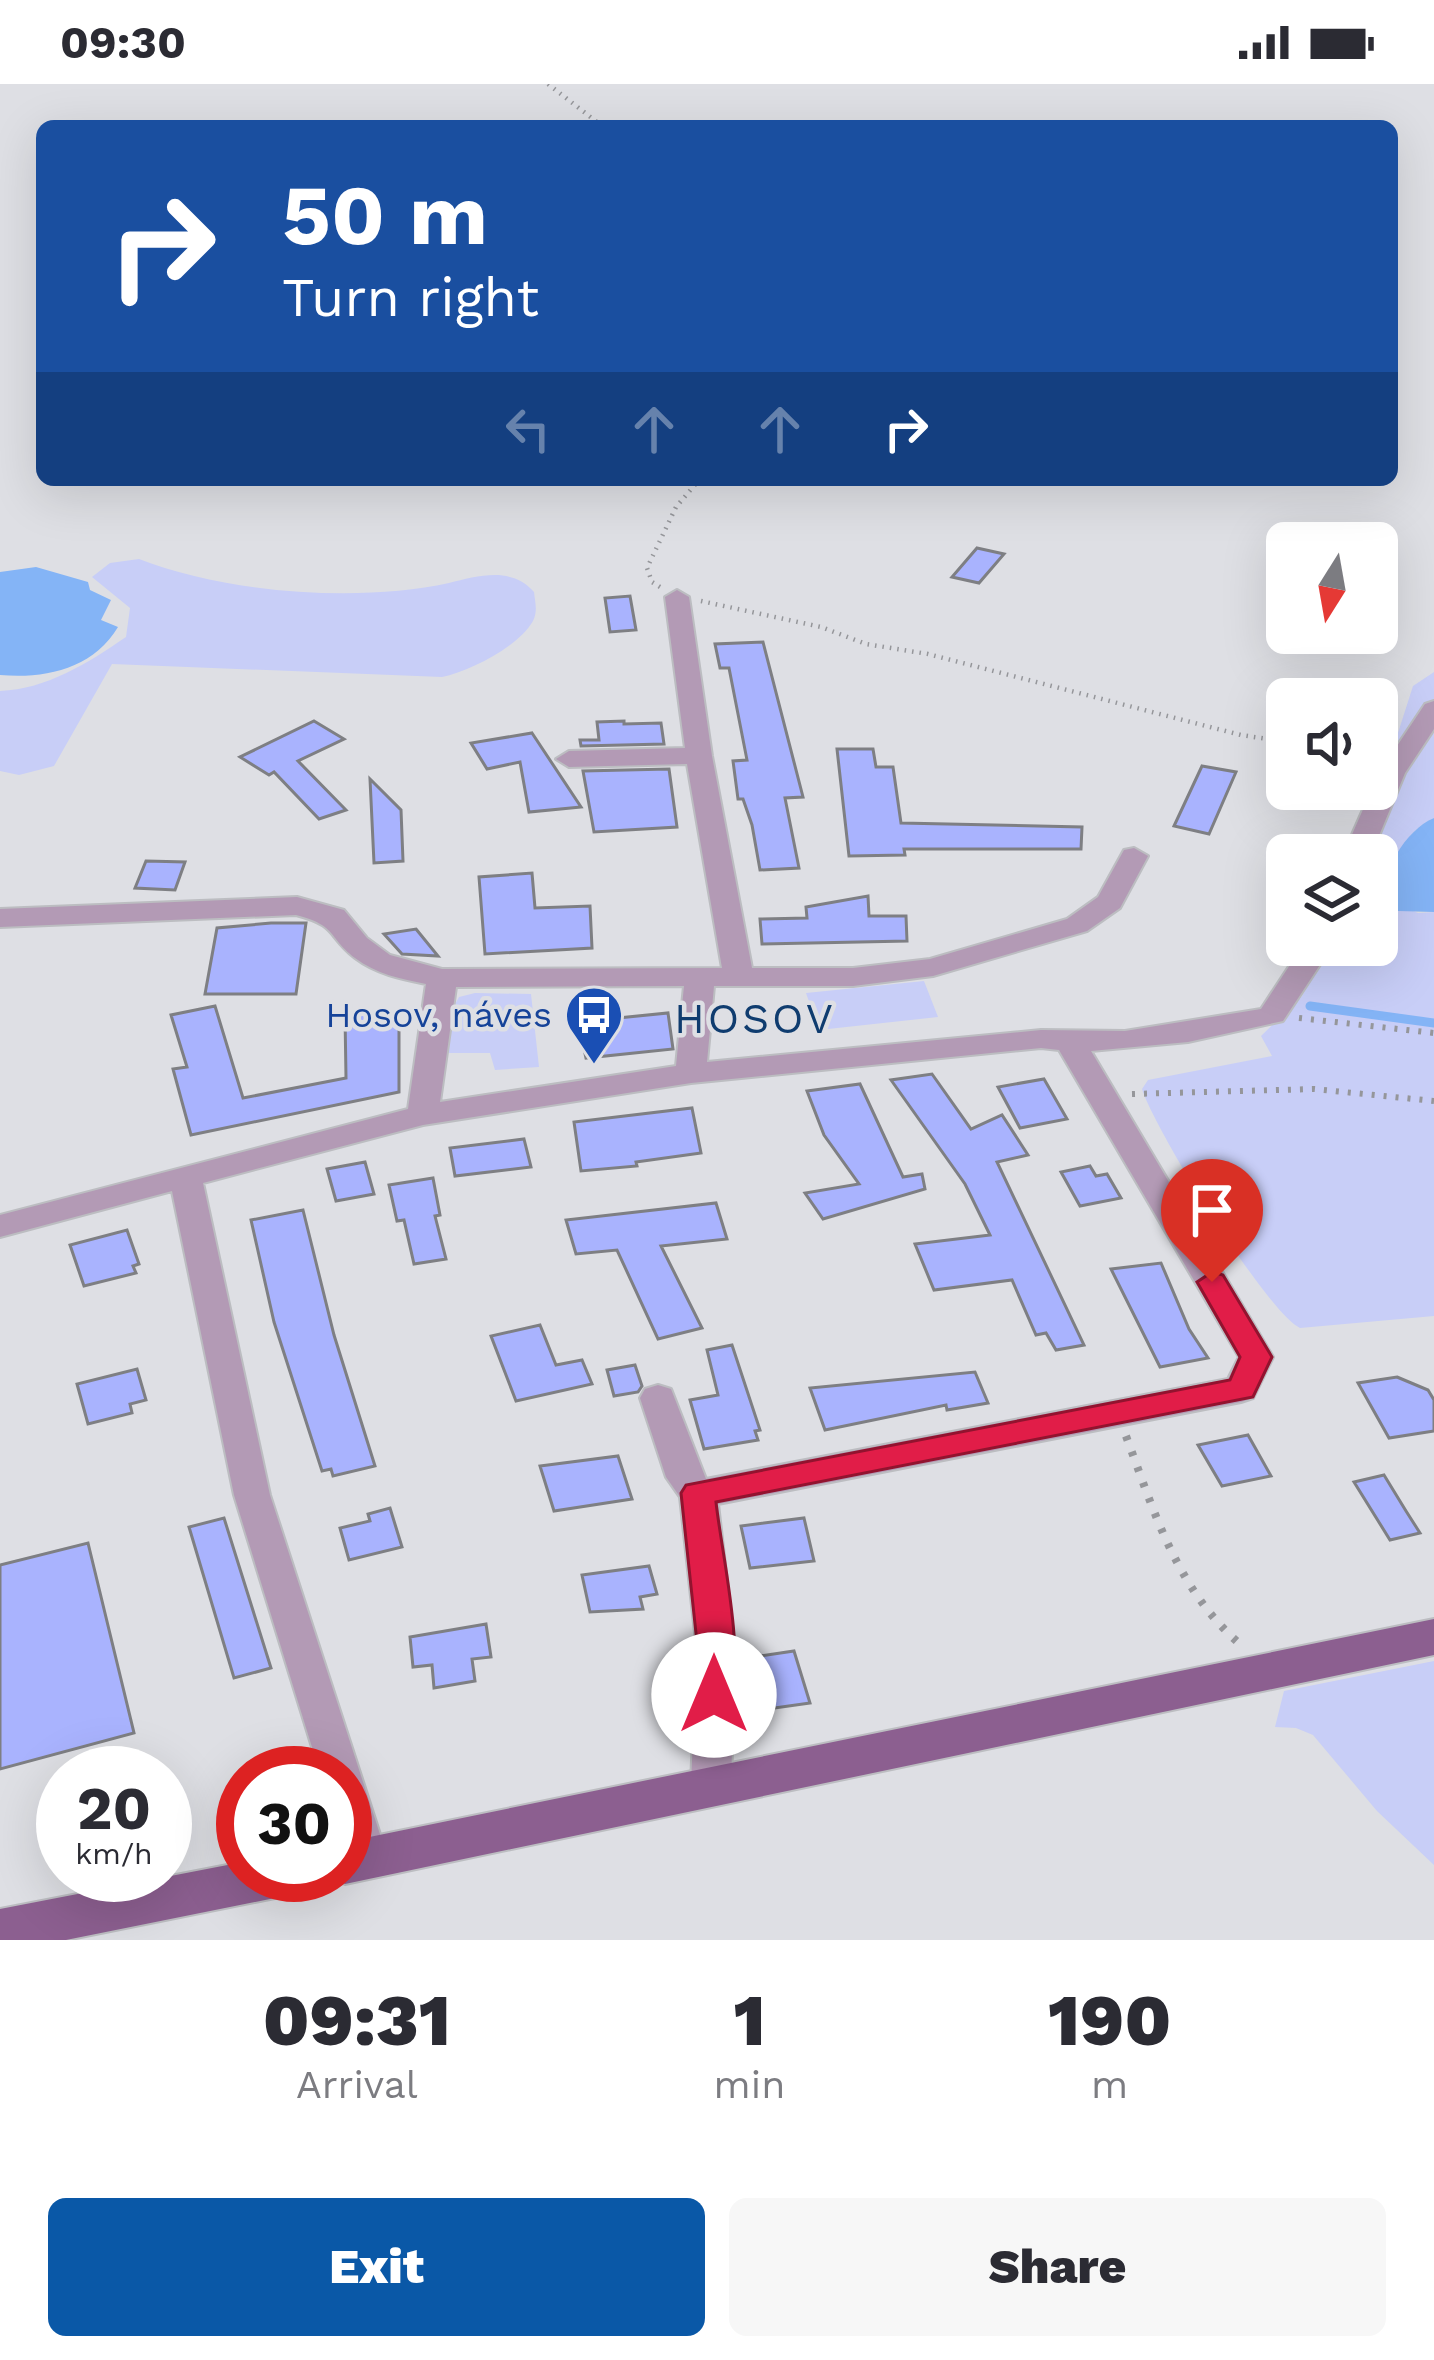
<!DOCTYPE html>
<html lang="en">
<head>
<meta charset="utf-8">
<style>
	body { margin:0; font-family:"Work Sans",sans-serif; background:#f7f7f7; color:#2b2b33; height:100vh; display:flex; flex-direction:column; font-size:45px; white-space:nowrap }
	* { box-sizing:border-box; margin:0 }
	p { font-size:39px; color:#7c7c81 }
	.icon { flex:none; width:66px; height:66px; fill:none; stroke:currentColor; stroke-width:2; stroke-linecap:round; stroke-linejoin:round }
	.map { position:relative; height:1856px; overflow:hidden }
	.side { display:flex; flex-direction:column; background:#fff; flex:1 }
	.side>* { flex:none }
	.banner { position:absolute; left:36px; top:36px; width:1362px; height:366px; border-radius:18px; box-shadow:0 12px 48px #0002; background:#1a4fa0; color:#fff; overflow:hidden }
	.needle { width:78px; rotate:191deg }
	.controls { position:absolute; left:1266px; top:438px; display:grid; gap:24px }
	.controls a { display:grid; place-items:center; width:132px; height:132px; border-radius:18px; background:#fff; box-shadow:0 12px 48px #0002; font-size:60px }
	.speed { position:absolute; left:36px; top:1662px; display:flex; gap:24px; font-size:60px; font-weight:700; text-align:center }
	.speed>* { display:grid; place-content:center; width:156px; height:156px; border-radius:50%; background:#fff; box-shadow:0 12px 48px #0002; line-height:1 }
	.speed small { font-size:30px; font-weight:400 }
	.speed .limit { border:18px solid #d22; background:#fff; color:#111 }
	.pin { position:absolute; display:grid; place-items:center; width:102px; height:102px; color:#fff; margin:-123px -51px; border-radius:50% 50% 50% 0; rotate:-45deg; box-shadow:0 0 12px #0007 }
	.pin .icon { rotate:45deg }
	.me { position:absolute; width:132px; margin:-66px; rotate:0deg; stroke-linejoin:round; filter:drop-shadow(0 0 9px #0008) }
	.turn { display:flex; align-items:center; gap:42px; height:252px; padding:0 48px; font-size:54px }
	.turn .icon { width:156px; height:156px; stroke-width:2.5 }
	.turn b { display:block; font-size:84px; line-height:102px }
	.lanes { display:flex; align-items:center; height:114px; padding:0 48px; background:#0003; justify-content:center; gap:60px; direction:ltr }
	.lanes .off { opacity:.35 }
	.eta { display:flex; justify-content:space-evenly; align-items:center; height:204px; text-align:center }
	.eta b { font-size:72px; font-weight:800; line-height:84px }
	.cta { display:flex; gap:24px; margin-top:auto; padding:24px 48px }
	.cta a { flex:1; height:138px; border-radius:18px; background:#0a58a7; color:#fff; font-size:48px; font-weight:800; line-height:138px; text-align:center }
	.cta a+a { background:#f7f7f7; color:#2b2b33 }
	.status { display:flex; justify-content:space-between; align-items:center; height:84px; padding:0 60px; background:#fff; direction:ltr }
	.status svg { height:33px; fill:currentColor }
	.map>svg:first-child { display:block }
	.green { fill:#c8cef7 }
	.water { fill:#84b4f6 }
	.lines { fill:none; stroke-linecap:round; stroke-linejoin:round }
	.stream { stroke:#84b4f6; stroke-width:9 }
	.building { fill:#a9b3fe; stroke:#7e7f83; stroke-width:3 }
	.minor-casing { stroke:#bcbdc1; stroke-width:4 }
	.major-casing { stroke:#bcbdc1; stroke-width:4 }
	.path-far2 { stroke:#95969a; stroke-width:4.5; stroke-dasharray:1.5 6; stroke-linecap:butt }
	.path-far1 { stroke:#95969a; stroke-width:6; stroke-dasharray:3 9; stroke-linecap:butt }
	.path { stroke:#95969a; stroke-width:8; stroke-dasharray:4.5 12; stroke-linecap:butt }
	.minor { fill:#b39ab5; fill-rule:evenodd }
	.major { fill:#8c5f90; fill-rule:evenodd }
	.route { fill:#e11d48; stroke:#92132f; stroke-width:3 }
	.labels { text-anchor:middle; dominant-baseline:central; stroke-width:9; stroke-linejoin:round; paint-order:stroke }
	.transit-label { font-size:36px; fill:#164399; stroke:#dedfe4; text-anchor:end }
	.quarter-label { font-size:42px; letter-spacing:3px; fill:#0f3c6f; stroke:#dedfe4 }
</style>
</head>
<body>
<div class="status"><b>09:30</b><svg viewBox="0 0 49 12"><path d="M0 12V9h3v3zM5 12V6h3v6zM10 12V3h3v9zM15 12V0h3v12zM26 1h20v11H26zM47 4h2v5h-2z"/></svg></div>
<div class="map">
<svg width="1434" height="1856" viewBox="0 0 1434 1856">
	<rect width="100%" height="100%" fill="#dedfe4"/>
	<g class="green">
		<path d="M139 475C226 509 358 519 449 499 478 492 512 482 534 508 535 518 538 527 533 537 518 563 470 587 442 593L112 580 54 682 19 691 0 687V607C47 605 88 579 126 553L130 524 92 493 110 479Z"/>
		<path d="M1434 588V734C1401 749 1393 782 1380 813L1418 829 1434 828V1232L1300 1244C1267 1229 1154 1044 1142 1005L1148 996 1272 972 1261 952 1302 912 1331 861H1377V771H1365L1403 691 1396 655 1413 602Z"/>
		<polygon points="924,897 938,933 819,946 806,909"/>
		<polygon points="475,909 531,910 539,983 495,986 490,969 449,969 450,929 459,913"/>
		<polygon points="1434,1577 1434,1781 1377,1727 1313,1651 1296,1644 1275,1643 1284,1607"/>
	</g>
	<g class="water">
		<path d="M36 483 88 498 90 506 111 516 101 536 118 543C93 585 45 595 0 591V488Z"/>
		<path d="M1434 734V828L1398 827 1381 820C1381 789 1405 746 1434 734Z"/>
	</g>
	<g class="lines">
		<polyline class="stream" points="1310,922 1434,939"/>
	</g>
	<g class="building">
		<polygon points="977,464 1004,470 979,499 952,493"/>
		<polygon points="630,512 636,546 610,548 605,514"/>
		<polygon points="763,558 803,713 785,714 799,784 760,786 752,741 743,715 738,715 733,677 747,676 729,584 720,584 715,560"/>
		<polygon points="314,637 344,655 298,677 346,726 319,735 274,688 269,691 240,673"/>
		<polygon points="624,637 624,640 661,639 664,660 581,662 580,656 599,656 597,638"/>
		<polygon points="532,649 581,723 529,728 520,678 487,685 471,659"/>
		<polygon points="837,665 873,665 876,683 893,683 901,739 1082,743 1081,765 904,765 905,771 849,772"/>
		<polygon points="1202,682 1236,688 1209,750 1174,742"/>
		<polygon points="669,685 677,743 594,748 583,687"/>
		<polygon points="370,695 401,726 403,777 374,779"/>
		<polygon points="146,777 185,778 175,806 135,804"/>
		<polygon points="532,789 535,824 590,822 592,864 485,870 479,793"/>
		<polygon points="868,812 869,832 906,832 907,857 762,860 760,835 807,834 806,823"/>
		<polygon points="271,839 306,839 296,910 205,910 217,844"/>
		<polygon points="416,845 438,872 402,870 384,850"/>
		<polygon points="215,922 243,1014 346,994 345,931 399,928 399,1008 191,1051 173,985 187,983 171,931"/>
		<polygon points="668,929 673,965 586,974 578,938"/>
		<polygon points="932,990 971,1045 1002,1031 1028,1071 997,1078 1084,1261 1056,1266 1046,1249 1036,1251 1012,1196 934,1206 915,1160 990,1151 965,1100 891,996"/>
		<polygon points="1044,995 1067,1035 1020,1044 998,1003"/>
		<polygon points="860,1000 903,1093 922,1090 925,1105 823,1135 805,1109 859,1100 824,1051 807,1007"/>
		<polygon points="692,1024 701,1069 636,1078 637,1082 581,1087 574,1038"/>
		<polygon points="524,1055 531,1083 455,1092 450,1064"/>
		<polygon points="365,1078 374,1110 336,1117 327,1085"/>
		<polygon points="1090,1082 1096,1092 1107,1090 1121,1114 1080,1122 1061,1088"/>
		<polygon points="433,1094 440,1131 435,1132 446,1175 414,1180 404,1136 397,1137 389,1101"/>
		<polygon points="716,1119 727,1155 661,1162 702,1244 658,1255 617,1166 576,1170 566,1136"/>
		<polygon points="303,1126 334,1251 375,1382 333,1392 331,1385 322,1387 274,1238 251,1136"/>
		<polygon points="127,1146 139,1180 133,1182 136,1189 84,1202 70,1161"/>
		<polygon points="1161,1179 1189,1245 1208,1274 1160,1283 1111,1185"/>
		<polygon points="540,1241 556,1281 582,1276 592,1300 516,1317 491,1252"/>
		<polygon points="732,1261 760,1346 755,1347 758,1356 704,1365 690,1316 718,1311 707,1266"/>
		<polygon points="635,1281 642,1302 638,1308 614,1312 607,1286"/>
		<polygon points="137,1285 146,1316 130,1320 132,1329 88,1340 77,1300"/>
		<polygon points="975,1288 988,1319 947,1326 946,1321 825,1346 810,1304"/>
		<polygon points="1397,1293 1428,1306 1434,1316 1434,1347 1389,1354 1358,1299"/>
		<polygon points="1248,1351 1271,1392 1222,1402 1198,1361"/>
		<polygon points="618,1372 632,1415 554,1427 540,1382"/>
		<polygon points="1384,1391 1406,1427 1420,1449 1390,1456 1354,1398"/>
		<polygon points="390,1424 402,1463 349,1476 340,1444 370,1437 368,1430"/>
		<polygon points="224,1434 271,1584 234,1594 189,1443"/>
		<polygon points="804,1434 814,1477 750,1484 741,1442"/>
		<polygon points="88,1459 134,1649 0,1685 0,1481"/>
		<polygon points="649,1482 657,1510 640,1513 643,1525 590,1528 582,1491"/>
		<polygon points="486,1540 491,1573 472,1575 475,1597 434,1604 432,1581 413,1583 410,1553"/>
		<polygon points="794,1567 810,1619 761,1626 746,1574"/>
	</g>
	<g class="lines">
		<defs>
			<g id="minor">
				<path d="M677 506 689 513 712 672 752 884H853L930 875 1067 835 1098 813 1124 766 1134 764 1148 772 1120 824 1087 847 933 892 853 902H714L707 978 1041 946 1125 947 1261 925 1303 861H1333L1283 937 1188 958 1091 967 1273 1273 1253 1314 1241 1318 718 1420 735 1567 731 1699 725 1711 711 1716 697 1711 691 1699 697 1567 680 1413 666 1393 640 1314 645 1305 658 1301 671 1305 706 1395 1228 1295 1239 1273 1059 966 1041 964 691 999 423 1041 203 1099 270 1411 388 1775 382 1787 367 1793 352 1787 346 1775 345 1689H320L234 1411 172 1107 0 1153V1131L408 1025 426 900C401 895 376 890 355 874 326 851 338 842 296 831L0 843V825L297 813 344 826 367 854 390 871 442 885 722 884 687 680 569 683 556 675 569 667 685 664 665 513ZM684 902 676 982 440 1018 456 903Z"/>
				<polygon points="1434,617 1434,645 1405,689 1371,771 1343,771 1372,705 1377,705 1379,689 1425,620"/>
			</g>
			<g id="major">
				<polygon points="1434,1535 1434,1571 345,1800 326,1791 345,1791 345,1758"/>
				<polygon points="243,1778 243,1791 310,1791 303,1806 285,1812 66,1856 0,1856 0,1825"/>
			</g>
		</defs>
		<use href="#minor" class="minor-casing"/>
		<use href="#major" class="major-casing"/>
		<g class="path-far2">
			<polyline points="548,0 602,42"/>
			<polyline points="660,503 652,498 647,484 676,423 699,396"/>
			<polyline points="701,517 821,543 866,560 928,570 1241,651 1287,658"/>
		</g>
		<g class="path-far1">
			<polyline points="1299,934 1434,949"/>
			<polyline points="1132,1010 1314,1005 1434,1017"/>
		</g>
		<path class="path" d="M1126 1352C1155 1430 1177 1506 1242 1562"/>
		<use href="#minor" class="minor"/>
		<use href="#major" class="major"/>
	</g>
	<path class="route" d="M1212 1188 1223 1191 1272 1273 1253 1313 716 1418C721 1467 748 1580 727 1621L714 1626 701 1621 696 1611 698 1568 681 1409 686 1401 1230 1296 1240 1273 1197 1198Z"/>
	<defs>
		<symbol id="bus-pin" viewBox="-11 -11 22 30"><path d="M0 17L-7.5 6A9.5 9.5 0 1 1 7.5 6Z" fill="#1a4fb4" stroke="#dedfe4"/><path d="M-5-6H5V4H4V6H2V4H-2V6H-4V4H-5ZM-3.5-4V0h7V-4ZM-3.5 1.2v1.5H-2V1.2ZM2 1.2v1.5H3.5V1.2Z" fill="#fff"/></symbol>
	</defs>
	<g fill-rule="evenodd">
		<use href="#bus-pin" x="561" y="898" width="66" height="90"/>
	</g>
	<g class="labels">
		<g class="transit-label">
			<text x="552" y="931">Hosov, náves</text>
		</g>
		<g class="quarter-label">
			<text x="755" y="934">HOSOV</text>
		</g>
	</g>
</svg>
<div class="controls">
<a><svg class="needle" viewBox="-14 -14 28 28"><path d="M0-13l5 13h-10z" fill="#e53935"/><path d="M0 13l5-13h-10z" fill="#7c7c81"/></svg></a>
<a><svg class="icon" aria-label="sound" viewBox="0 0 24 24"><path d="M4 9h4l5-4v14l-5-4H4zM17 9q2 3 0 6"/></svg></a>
<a><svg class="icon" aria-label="layers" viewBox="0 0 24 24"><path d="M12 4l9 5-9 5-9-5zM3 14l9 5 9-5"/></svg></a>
</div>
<div class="speed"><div>20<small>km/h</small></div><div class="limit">30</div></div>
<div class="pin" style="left:1212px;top:1198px;background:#d93025"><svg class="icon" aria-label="arrive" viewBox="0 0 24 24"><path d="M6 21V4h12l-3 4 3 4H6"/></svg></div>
<svg class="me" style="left:714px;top:1611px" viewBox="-20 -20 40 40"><circle r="19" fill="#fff"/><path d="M0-13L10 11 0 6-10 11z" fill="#e11d48"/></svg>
<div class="banner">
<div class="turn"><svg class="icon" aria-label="right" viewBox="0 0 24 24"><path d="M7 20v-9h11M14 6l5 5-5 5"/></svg><div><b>50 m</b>Turn right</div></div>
<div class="lanes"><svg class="icon off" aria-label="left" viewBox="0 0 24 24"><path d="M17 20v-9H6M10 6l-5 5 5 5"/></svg><svg class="icon off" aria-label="ahead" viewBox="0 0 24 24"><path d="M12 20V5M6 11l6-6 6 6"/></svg><svg class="icon off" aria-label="ahead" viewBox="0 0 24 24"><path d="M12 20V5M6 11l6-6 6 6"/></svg><svg class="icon" aria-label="right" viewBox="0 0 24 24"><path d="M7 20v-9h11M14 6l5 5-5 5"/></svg></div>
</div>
</div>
<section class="side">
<div class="eta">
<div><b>09:31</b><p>Arrival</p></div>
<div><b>1</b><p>min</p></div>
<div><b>190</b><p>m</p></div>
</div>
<div class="cta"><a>Exit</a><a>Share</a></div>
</section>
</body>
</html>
